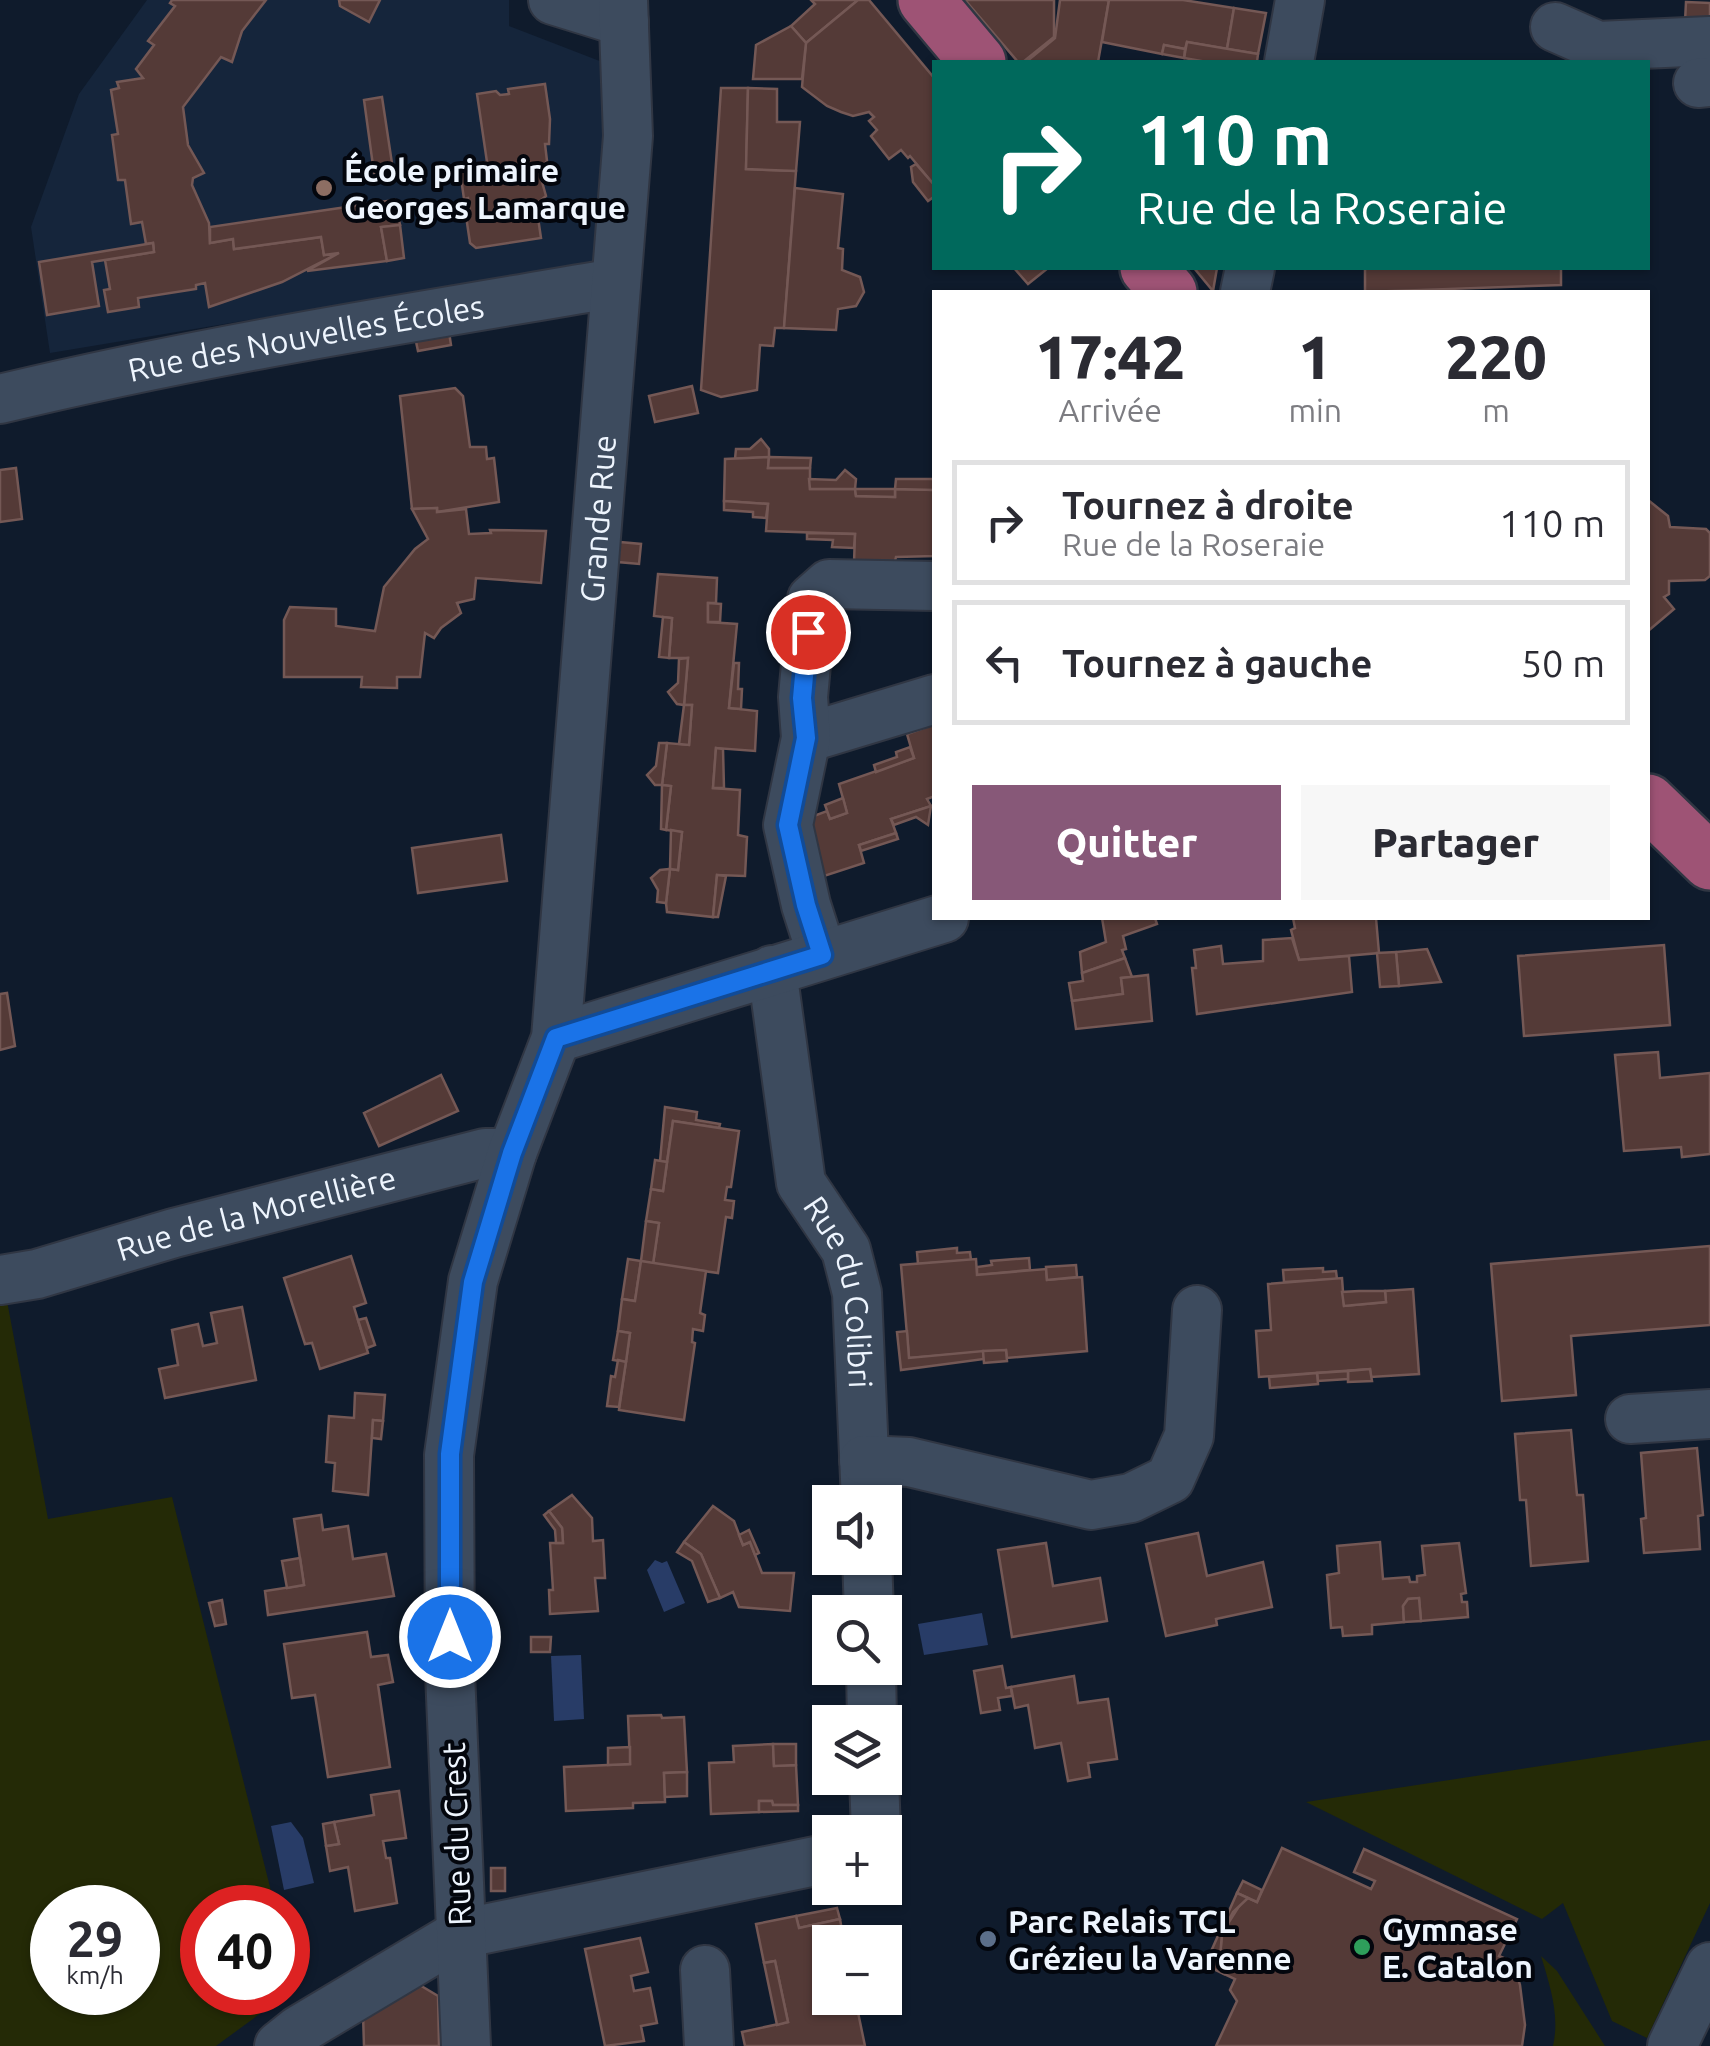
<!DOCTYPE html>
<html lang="fr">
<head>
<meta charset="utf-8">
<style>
	body { margin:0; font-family:Ubuntu,sans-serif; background:#f7f7f7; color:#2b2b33; height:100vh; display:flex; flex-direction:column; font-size:38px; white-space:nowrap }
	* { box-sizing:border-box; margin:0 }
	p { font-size:32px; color:#7c7c81 }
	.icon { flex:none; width:55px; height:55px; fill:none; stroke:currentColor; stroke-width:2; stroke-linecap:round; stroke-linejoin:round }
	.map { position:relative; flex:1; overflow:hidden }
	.details { position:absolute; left:932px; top:290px; width:718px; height:630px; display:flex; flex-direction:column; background:#fff; border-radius:0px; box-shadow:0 2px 8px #0004 }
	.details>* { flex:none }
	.guide { position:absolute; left:932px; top:60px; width:718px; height:210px; border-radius:0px; box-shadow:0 2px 8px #0004; background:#00695c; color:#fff; overflow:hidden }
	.controls { position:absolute; left:812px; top:1485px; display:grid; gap:20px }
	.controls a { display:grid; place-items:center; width:90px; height:90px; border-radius:0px; background:#fff; box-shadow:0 2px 8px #0004; font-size:50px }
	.speed { position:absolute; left:30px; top:1885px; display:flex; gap:20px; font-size:50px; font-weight:700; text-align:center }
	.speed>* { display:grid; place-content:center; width:130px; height:130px; border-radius:50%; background:#fff; box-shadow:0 2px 8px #0004; line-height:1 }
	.speed small { font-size:25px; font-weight:400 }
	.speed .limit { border:15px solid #d22; background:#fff; color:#111 }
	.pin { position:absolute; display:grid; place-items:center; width:85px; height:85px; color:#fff; margin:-42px; border:5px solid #fff; border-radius:50%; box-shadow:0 2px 10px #0007 }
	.me { position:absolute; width:110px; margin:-55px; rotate:0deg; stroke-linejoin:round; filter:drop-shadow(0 0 8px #0008) }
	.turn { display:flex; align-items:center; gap:35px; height:210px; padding:0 40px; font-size:45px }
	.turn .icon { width:130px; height:130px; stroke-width:2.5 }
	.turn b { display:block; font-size:70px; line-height:85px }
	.eta { display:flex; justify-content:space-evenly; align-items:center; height:170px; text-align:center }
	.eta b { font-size:60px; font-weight:800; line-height:70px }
	.cta { display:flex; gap:20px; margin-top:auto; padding:20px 40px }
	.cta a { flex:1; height:115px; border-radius:0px; background:#875878; color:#fff; font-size:40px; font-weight:800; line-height:115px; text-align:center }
	.cta a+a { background:#f7f7f7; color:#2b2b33 }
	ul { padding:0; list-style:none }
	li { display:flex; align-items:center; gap:30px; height:125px; margin:0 20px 15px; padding:0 20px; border:5px solid #e1e1e2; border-radius:0px }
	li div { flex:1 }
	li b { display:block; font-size:38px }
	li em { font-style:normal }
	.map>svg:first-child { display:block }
	.built { fill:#15253b }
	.green { fill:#242a06; fill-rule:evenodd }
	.water { fill:#283c67 }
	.building { fill:#543a37; stroke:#745855; stroke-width:2.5 }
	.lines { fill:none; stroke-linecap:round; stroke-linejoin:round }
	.minor-casing { stroke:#303643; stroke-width:52 }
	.major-casing { stroke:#303643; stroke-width:60 }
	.minor { stroke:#3d4b5e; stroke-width:48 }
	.major { stroke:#9e5375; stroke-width:55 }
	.route-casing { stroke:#114b97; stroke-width:25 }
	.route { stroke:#1a73e8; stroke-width:18 }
	.education-dot { fill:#8d6e63; stroke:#03060d; stroke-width:4 }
	.service-dot { fill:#5c6f8a; stroke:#03060d; stroke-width:4 }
	.leisure-dot { fill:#2e9e5b; stroke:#03060d; stroke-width:4 }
	.labels { text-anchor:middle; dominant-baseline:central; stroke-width:8; stroke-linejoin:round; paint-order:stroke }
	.poi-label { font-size:32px; font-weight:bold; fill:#eef5fe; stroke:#03060d; text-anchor:start }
	.street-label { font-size:32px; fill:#eef5fe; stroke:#03060d }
</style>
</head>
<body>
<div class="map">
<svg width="1710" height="2046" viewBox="0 0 1710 2046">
	<rect width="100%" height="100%" fill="#0f1b2c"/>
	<polygon class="built" points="147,0 509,0 509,26 610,65 599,262 50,353 31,227 79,94"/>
	<g class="green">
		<path d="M7 1301 48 1519 172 1497 275 1907 202 1908V1992H288V1958L295 1988 216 2046H0V1303ZM52 1908H138V1992H52Z"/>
		<polygon points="1710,1740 1710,1903 1647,2038 1612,2021 1563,1903 1542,1919 1306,1802"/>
		<path d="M1541 1956 1557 1971 1605 2046H1553C1560 2015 1550 1986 1541 1956Z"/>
	</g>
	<g class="water">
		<polygon points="655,1560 662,1563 667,1561 685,1603 664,1612 647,1570"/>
		<polygon points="982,1613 988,1645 924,1655 918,1624"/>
		<polygon points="581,1655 584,1719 554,1721 551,1656"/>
		<polygon points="291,1822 303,1838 314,1883 284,1890 271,1826"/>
	</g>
	<g class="building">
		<polygon points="172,0 266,0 242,31 232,62 221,57 183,107 188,145 204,173 193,178 192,185 209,223 210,243 233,239 234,249 321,237 324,255 339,253 282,282 209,307 205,283 196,285 196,289 138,298 139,307 108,312 104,290 110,289 105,260 154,252 153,243 146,244 142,222 131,224 125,180 118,180 112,135 118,134 111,90 119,88 117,82 143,78 136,69 154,45 148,41 175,6 170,3"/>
		<polygon points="339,0 380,0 369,22 340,6"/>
		<polygon points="811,0 858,0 806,43 791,26 815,4"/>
		<polygon points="858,0 869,0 935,79 935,186 910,156 908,158 901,150 889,159 871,136 877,130 869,121 874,117 869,112 853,116 841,112 827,106 802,87 806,43"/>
		<polygon points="965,0 1054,0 1054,37 1023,62 1018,62"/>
		<polygon points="1060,0 1109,0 1098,62 1026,62 1055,38"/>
		<polygon points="1106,0 1183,0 1234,8 1227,49 1187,42 1185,49 1164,45 1162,54 1102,42 1109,0"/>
		<polygon points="1686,2 1710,3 1710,22 1685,22"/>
		<polygon points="1234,8 1266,13 1258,54 1227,49"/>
		<polygon points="791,26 806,43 802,79 753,79 756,45"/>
		<polygon points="1187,42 1258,54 1257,62 1207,62 1184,58"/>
		<polygon points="1164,45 1185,49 1184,58 1162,54"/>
		<polygon points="545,84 550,119 549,144 545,144 547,161 539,171 546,196 536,204 541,238 476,248 470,243 466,216 470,215 468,198 464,199 460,171 464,165 487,162 477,94 496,91 500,95 509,94 508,89"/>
		<polygon points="721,88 748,88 746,169 796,171 784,328 775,328 773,346 760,345 757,390 721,397 701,390"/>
		<polygon points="748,88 777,89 777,122 800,122 796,171 746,169"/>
		<polygon points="382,97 393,170 374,173 364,100"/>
		<polygon points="916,164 935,186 935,196 928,201 913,182 911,167"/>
		<polygon points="795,188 843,194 838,248 843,249 842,270 860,277 864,292 856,306 838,309 836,330 784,328"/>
		<polygon points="395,200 400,225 381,227 387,261 307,271 339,253 324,255 321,237 234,249 233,239 210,243 210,227"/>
		<polygon points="400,225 404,258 387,261 381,227"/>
		<polygon points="153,243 154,252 92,262 99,306 47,315 39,262"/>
		<polygon points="1014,268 1048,268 1028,284"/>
		<polygon points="1194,268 1217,268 1213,291"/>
		<polygon points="1365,268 1561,268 1561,285 1365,292"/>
		<polygon points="449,332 451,345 418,351 415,337"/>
		<polygon points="692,386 698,413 655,422 649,396"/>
		<polygon points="455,388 463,396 470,447 486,447 487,459 494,458 499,502 437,512 437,508 412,509 400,396"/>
		<polygon points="761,439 769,449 769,457 735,459 736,449 750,449"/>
		<polygon points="769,457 768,468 810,468 810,489 855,489 856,496 895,497 895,489 935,490 935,556 896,557 894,565 854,563 855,534 766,531 768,504 724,501 725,459"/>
		<polygon points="769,457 811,458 810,468 768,468"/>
		<polygon points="16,468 22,519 0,522 0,470"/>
		<polygon points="845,470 856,479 855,489 810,489 809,479 836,480"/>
		<polygon points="896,479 935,479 935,490 895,489"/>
		<polygon points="855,489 895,489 895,497 856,496"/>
		<polygon points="1648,500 1668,516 1670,527 1706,529 1710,533 1710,576 1705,580 1669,581 1669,594 1664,597 1674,609 1648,631"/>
		<polygon points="724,501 768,504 766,518 753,517 753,512 724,510"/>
		<polygon points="437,508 437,512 466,509 469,534 491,533 490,530 546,531 541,583 476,578 474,599 457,603 461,613 441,628 434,638 425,633 420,677 397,677 397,688 361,687 362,677 284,677 284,620 290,607 336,609 336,626 375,631 384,587 415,549 428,539 412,509"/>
		<polygon points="807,533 855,534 854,548 832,547 833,540 807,539"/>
		<polygon points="620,542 641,544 639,564 618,562"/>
		<polygon points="658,574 717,578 716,603 708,603 708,622 737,624 729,708 757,711 755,751 716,748 713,788 740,790 738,835 747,837 745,876 717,875 713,917 667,912 666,903 670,869 678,870 682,832 666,830 671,786 662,785 667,743 689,745 692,705 684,705 688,658 669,658 672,618 654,616"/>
		<polygon points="708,603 721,604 720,622 708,622"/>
		<polygon points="663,617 672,618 669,658 659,657"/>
		<polygon points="688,658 684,705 677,704 668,692 678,683 679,659"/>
		<polygon points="734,663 739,663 738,689 742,689 741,709 729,708"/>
		<polygon points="684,705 692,705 689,745 679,744"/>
		<polygon points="935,724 935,796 927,799 931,806 891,819 896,833 859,845 864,863 821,877 803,820 827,811 830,819 847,813 839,784 914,758 907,734"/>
		<polygon points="659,743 667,743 662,785 655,785 647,775 656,766"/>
		<polygon points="910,747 914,758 876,772 874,765 897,757 896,752"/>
		<polygon points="716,748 723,749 724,788 713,788"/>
		<polygon points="662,785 671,786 666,830 661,829"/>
		<polygon points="843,798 847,813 830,819 825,805"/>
		<polygon points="931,806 928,825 916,817 894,825 891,819"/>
		<polygon points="671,830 682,832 678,870 670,869"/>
		<polygon points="896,833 898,839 861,851 859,845"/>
		<polygon points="501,835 507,881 418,893 412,848"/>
		<polygon points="670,869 666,903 657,902 658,890 651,878 660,870"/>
		<polygon points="717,875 726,876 718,917 713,917"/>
		<polygon points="1102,918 1155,918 1157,924 1123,936 1126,949 1122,950 1125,958 1082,973 1080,952 1106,942"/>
		<polygon points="1293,918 1376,918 1379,953 1299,960 1291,930 1295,928"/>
		<polygon points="1292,938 1299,960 1349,956 1352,992 1197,1014 1192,968 1196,968 1194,950 1221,946 1223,964 1263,961 1263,940"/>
		<polygon points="1664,945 1670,1025 1524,1036 1518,956"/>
		<polygon points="1427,949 1441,982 1399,986 1396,952"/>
		<polygon points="1396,952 1399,986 1380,987 1377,953"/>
		<polygon points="1125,958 1132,977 1121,978 1123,994 1072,1001 1069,983 1083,981 1082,973"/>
		<polygon points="1148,975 1152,1021 1076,1029 1072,1001 1123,994 1121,978"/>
		<polygon points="7,993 15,1046 0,1050 0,994"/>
		<polygon points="1658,1052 1660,1078 1710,1073 1710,1154 1682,1157 1681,1147 1624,1151 1615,1055"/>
		<polygon points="441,1075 458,1111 379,1146 364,1113"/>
		<polygon points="665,1107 697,1112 696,1120 720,1124 719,1128 673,1121 667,1162 660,1161"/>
		<polygon points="673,1121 739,1131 731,1187 727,1187 725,1200 734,1201 732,1218 726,1217 718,1273 653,1264 659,1223 646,1221 651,1189 663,1191"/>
		<polygon points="655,1160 667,1162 663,1191 651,1189"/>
		<polygon points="646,1221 659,1223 653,1264 641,1261"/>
		<polygon points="1710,1246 1710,1325 1571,1336 1576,1395 1502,1401 1491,1264"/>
		<polygon points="957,1248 957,1253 970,1252 971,1260 918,1264 917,1252"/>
		<polygon points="351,1256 366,1303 354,1307 368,1353 320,1369 312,1343 305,1344 284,1278"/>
		<polygon points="1029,1258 1030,1270 977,1275 977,1267 992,1265 991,1261"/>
		<polygon points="628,1259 641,1261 635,1301 622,1299"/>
		<polygon points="976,1259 977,1275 1046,1269 1047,1280 1082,1277 1087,1351 1007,1358 1006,1350 909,1358 901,1265"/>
		<polygon points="641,1261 706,1271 700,1313 705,1315 703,1331 693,1329 692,1342 695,1343 684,1420 619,1410 630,1333 618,1331 622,1299 635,1301"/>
		<polygon points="1076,1265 1077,1277 1047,1280 1046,1267"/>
		<polygon points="1323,1268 1323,1272 1336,1271 1337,1279 1284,1282 1283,1270"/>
		<polygon points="1342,1278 1344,1306 1386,1302 1385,1291 1413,1289 1419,1374 1371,1377 1370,1369 1259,1377 1256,1331 1271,1330 1268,1284"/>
		<polygon points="1359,1291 1385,1291 1386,1302 1344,1306 1342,1292"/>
		<polygon points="242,1307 256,1380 165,1398 159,1369 178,1365 172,1330 198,1324 203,1346 217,1343 211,1313"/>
		<polygon points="366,1318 375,1345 367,1348 358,1320"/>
		<polygon points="618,1331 630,1333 626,1362 613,1360"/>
		<polygon points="907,1331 909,1358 983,1351 984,1359 901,1370 897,1332"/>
		<polygon points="1006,1350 1007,1361 984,1363 983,1351"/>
		<polygon points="618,1360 626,1362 619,1407 607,1406 611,1376 615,1377"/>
		<polygon points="1370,1369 1372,1381 1348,1382 1348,1371"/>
		<polygon points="1348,1371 1348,1379 1318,1381 1317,1373"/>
		<polygon points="1317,1373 1318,1384 1270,1388 1269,1377"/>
		<polygon points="355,1393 385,1395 383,1421 373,1420 368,1495 333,1491 335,1463 326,1462 329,1416 354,1418"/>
		<polygon points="373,1420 383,1421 381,1439 372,1438"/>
		<polygon points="1571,1430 1577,1495 1583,1495 1588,1561 1531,1566 1526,1500 1520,1500 1515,1434"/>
		<polygon points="1697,1448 1703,1515 1698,1516 1700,1549 1644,1553 1641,1519 1646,1518 1641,1453"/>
		<polygon points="572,1495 592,1518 593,1541 603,1540 605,1578 595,1578 598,1611 550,1614 549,1590 553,1590 550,1543 563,1543 562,1528 549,1511"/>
		<polygon points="713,1506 734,1521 743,1545 750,1542 762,1573 794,1573 790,1611 739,1607 733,1592 720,1598 701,1554 684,1542"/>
		<polygon points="549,1511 562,1528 563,1543 556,1543 555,1530 544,1515"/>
		<polygon points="321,1515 323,1530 348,1526 353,1559 386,1554 394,1596 268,1615 265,1591 304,1585 294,1519"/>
		<polygon points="749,1530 759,1553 755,1555 750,1542 743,1545 739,1535"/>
		<polygon points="1198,1533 1207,1576 1263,1562 1272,1607 1216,1619 1217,1625 1166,1636 1146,1544"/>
		<polygon points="684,1542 701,1554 720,1598 708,1602 692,1561 677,1552"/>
		<polygon points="1380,1542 1383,1579 1409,1577 1410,1582 1417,1582 1417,1576 1425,1575 1422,1546 1459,1543 1466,1593 1461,1594 1462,1602 1467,1602 1468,1617 1421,1621 1419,1598 1408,1599 1403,1606 1404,1622 1372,1625 1372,1634 1343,1636 1342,1627 1331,1628 1327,1575 1339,1573 1337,1546"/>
		<polygon points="1046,1543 1053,1586 1100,1578 1107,1621 1012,1637 998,1550"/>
		<polygon points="300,1558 304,1585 287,1588 282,1561"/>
		<polygon points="1419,1598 1421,1621 1404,1622 1403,1606 1408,1599"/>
		<polygon points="222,1600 226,1624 215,1626 209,1603"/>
		<polygon points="367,1632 371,1657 388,1655 393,1682 378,1685 390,1767 328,1777 315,1695 292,1698 284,1644"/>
		<polygon points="531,1637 551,1637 550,1652 531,1652"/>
		<polygon points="1002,1666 1006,1688 1011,1687 1012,1696 998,1698 1000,1710 981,1713 974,1671"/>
		<polygon points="1074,1676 1078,1703 1108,1699 1117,1759 1088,1763 1090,1777 1068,1781 1061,1743 1035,1748 1028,1705 1015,1708 1011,1687"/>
		<polygon points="661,1715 662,1718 684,1717 687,1772 664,1773 665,1802 633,1803 633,1808 566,1811 564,1767 630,1764 628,1716"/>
		<polygon points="773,1744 774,1766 796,1765 798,1805 773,1805 772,1801 759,1801 759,1812 711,1814 709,1763 734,1762 733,1746"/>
		<polygon points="773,1744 796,1744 796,1765 774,1766"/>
		<polygon points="630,1747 630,1764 608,1765 608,1748"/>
		<polygon points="687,1772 687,1796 665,1797 664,1773"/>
		<polygon points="399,1791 406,1838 383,1841 386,1858 390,1858 397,1903 355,1911 348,1867 330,1871 326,1846 339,1844 334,1822 374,1815 371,1795"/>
		<polygon points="759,1801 772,1801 773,1805 798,1805 798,1811 759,1812"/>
		<polygon points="334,1822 339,1844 326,1846 323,1824"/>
		<polygon points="1282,1848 1371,1889 1375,1881 1354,1872 1364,1849 1517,1919 1499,1956 1513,1962 1520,1985 1525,2025 1522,2046 1216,2046 1237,2001 1230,1990 1235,1979 1224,1974 1230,1962 1220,1958 1222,1933 1241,1903 1248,1898 1257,1902"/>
		<rect x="491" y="1868" width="14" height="23"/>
		<polygon points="1243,1881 1262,1890 1257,1902 1237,1893"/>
		<polygon points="1237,1893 1248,1898 1233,1912 1222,1933 1220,1958 1230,1962 1224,1974 1205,1965"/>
		<polygon points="837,1908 840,1919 799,1928 796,1916"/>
		<polygon points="796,1916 799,1928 840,1919 844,1942 830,1942 830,1998 855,1998 865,2046 745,2046 742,2032 788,2022 775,1961 764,1963 756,1924"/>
		<polygon points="640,1938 648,1972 631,1976 634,1991 650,1988 657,2023 641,2026 644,2041 605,2046 585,1949"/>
		<polygon points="775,1961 788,2022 777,2025 764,1963"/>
		<polygon points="418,1984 438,1996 439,2046 364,2046 363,2014"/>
	</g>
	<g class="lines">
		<defs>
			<g id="minor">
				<polyline points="553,0 624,22"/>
				<polyline points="1555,27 1598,46 1710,41"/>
				<polyline points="1289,62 1300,0"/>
				<polyline points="1698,83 1710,82"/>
				<polyline points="1245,292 1250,268"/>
				<path id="s1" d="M0 399C203 350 410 318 616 283"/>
				<polyline points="806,738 935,699"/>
				<polyline points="822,955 806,905 788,825 806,738 803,697 812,599 829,584 935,586"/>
				<path id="s2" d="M772 970 801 1183 846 1250 857 1293 866 1502"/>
				<polyline points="556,1038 944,918"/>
				<path id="s3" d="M0 1280 37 1274 174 1233 485 1153H512"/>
				<polyline points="1630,1419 1710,1414"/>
				<polyline points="864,1460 909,1462 1091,1505 1131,1498 1170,1479 1189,1436 1197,1310"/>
				<polyline points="867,1558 869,1612"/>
				<polyline points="871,1668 872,1722"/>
				<polyline points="874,1778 876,1832"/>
				<polyline points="705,1970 709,2046"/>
				<polyline points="279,2046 299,2030 460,1934 830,1858"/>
				<path id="s4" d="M466 2046 450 1673 449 1455 473 1281 512 1153 556 1038 628 136 623 0"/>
				<polyline points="1672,2046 1710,1967"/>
			</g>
			<g id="major">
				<polyline points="926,0 978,62"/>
				<polyline points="1148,268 1169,292"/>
				<polyline points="1648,802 1710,862"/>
			</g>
		</defs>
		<use href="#minor" class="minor-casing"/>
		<use href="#major" class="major-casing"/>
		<use href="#minor" class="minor"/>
		<use href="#major" class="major"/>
	</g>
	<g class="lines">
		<defs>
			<polyline id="route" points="450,1637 450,1454 473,1282 512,1153 556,1038 822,955 806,905 788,825 806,738 802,698 808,632"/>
		</defs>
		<use href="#route" class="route-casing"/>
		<use href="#route" class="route"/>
	</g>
	<circle class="education-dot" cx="324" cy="188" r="10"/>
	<circle class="service-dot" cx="988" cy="1939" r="10"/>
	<circle class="leisure-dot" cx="1362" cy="1947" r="10"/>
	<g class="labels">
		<g class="poi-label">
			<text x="344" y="170">École primaire<tspan x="344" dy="37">Georges Lamarque</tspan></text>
			<text x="1008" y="1921">Parc Relais TCL<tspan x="1008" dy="37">Grézieu la Varenne</tspan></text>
			<text x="1382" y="1929">Gymnase<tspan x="1382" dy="37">E. Catalon</tspan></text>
		</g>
		<g class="street-label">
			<text stroke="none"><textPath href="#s1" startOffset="312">Rue des Nouvelles Écoles</textPath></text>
			<text stroke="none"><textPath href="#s4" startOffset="1545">Grande Rue</textPath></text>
			<text stroke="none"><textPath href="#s3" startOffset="265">Rue de la Morellière</textPath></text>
			<text stroke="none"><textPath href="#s2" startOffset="335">Rue du Colibri</textPath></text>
			<text transform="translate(456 1834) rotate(-92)">Rue du Crest</text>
		</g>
	</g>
</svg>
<div class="controls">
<a><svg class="icon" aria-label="sound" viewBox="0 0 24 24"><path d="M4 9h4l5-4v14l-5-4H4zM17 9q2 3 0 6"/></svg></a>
<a><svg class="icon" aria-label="search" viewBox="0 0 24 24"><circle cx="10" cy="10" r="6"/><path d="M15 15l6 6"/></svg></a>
<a><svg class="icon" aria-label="layers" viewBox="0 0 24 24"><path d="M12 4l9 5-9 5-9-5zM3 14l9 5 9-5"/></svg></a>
<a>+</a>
<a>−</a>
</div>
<div class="speed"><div>29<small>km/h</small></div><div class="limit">40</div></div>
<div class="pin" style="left:808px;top:632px;background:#d93025"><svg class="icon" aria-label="arrive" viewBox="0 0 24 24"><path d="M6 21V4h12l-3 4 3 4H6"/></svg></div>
<svg class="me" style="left:450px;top:1637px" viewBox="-20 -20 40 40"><circle r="17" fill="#1a73e8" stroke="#fff" stroke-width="3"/><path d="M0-11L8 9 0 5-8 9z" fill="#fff"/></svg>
<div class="guide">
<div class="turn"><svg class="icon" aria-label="right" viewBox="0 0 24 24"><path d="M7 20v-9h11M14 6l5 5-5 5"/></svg><div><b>110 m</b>Rue de la Roseraie</div></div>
</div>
<section class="details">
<div class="eta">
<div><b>17:42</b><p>Arrivée</p></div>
<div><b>1</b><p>min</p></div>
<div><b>220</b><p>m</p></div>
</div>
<ul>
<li><svg class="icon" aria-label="right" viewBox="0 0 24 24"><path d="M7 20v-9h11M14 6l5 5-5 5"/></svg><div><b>Tournez à droite</b><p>Rue de la Roseraie</p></div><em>110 m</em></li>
<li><svg class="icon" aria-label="left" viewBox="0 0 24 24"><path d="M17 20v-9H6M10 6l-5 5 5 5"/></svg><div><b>Tournez à gauche</b></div><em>50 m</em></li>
</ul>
<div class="cta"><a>Quitter</a><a>Partager</a></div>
</section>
</div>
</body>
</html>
